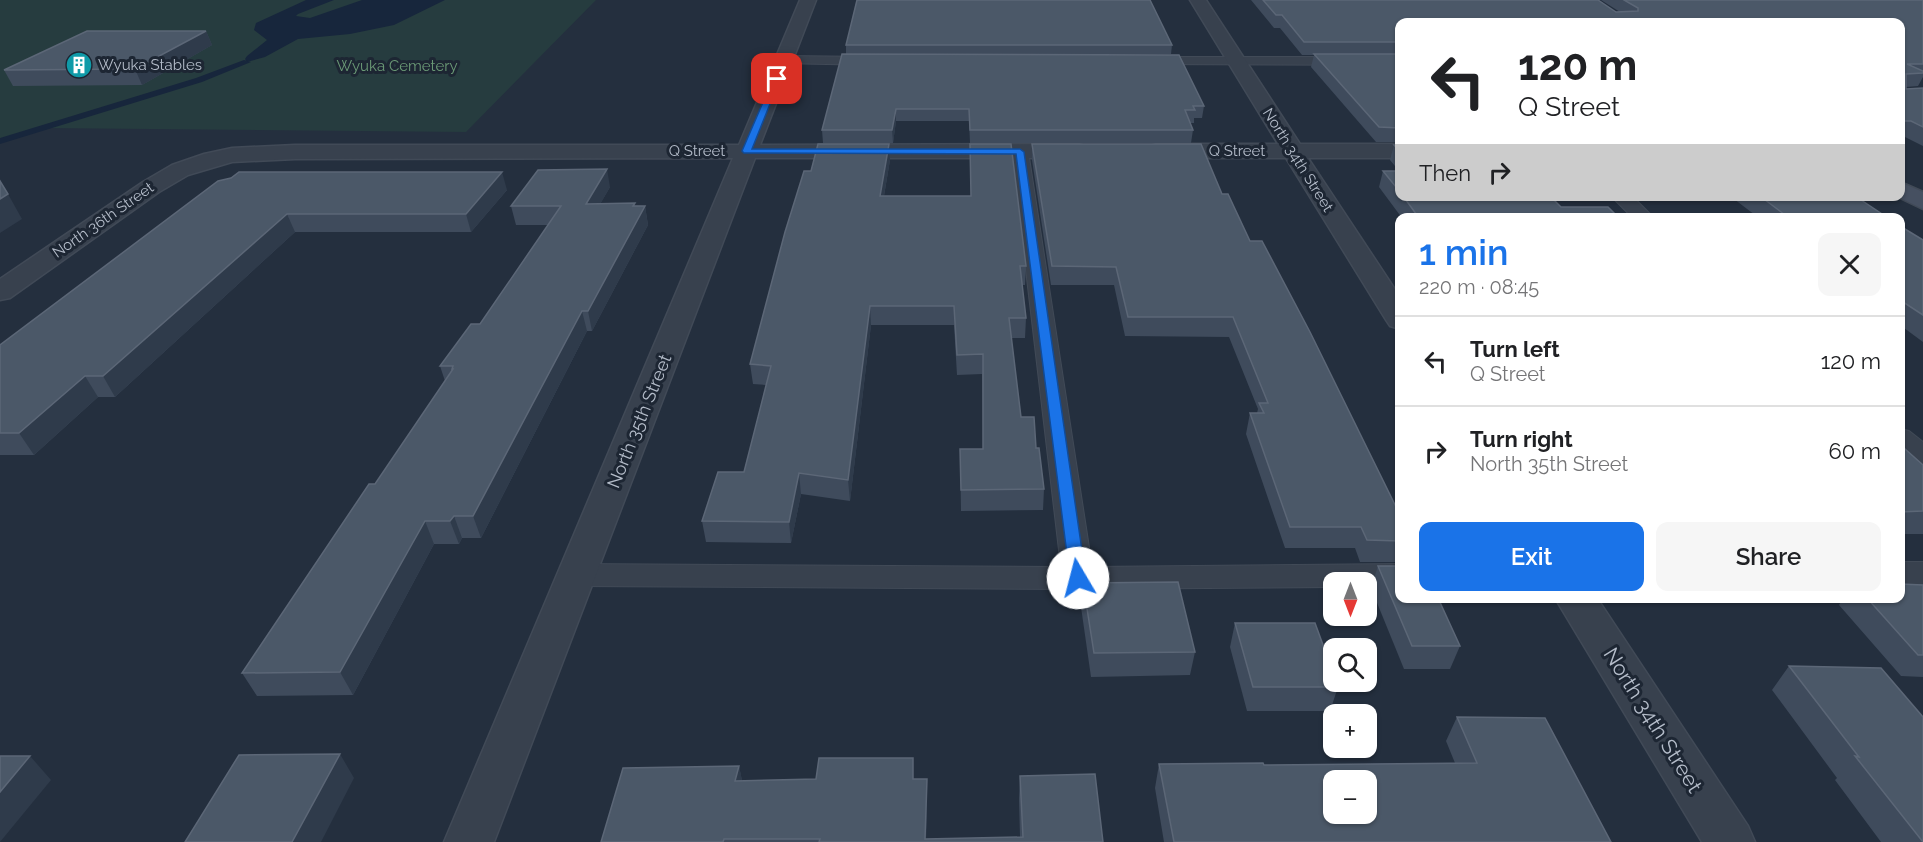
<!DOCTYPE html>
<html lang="en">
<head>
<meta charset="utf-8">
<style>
	body { margin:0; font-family:Raleway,sans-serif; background:#f6f6f6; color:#202124; height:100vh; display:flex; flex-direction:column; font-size:22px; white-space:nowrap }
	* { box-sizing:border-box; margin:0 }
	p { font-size:20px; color:#757577 }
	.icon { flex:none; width:33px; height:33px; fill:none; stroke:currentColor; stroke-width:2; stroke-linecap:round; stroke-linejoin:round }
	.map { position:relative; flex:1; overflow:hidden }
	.side { position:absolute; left:1395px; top:213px; width:510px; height:390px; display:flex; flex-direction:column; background:#fff; border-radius:12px; box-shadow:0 2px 4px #0004 }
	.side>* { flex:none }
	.hud { position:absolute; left:1395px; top:18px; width:510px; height:183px; border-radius:12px; box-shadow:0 2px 4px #0004; background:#fff; color:#202124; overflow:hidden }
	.needle { width:39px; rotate:180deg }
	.controls { position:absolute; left:1323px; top:572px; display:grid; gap:12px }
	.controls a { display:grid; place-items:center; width:54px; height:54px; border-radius:12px; background:#fff; box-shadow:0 2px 4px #0004; font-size:30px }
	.pin { position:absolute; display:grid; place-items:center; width:51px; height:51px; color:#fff; margin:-26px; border-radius:12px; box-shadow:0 3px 9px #0006 }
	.me { position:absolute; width:66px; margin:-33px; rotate:352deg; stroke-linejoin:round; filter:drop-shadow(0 0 4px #0008) }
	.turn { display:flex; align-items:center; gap:21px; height:126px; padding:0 24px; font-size:27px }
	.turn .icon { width:78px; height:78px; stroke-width:2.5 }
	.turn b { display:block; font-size:42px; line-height:51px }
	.then { display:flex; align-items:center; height:57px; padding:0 24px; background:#0003; gap:12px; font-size:22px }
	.round { display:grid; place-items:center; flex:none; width:63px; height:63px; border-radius:12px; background:#f6f6f6 }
	.summary { display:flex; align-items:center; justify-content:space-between; height:102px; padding:0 24px }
	h1 { font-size:36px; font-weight:600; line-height:45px; color:#1a73e8 }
	.action { display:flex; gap:12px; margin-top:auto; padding:12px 24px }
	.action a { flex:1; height:69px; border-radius:12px; background:#1a73e8; color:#fff; font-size:24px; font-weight:600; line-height:69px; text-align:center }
	.action a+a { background:#f6f6f6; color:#202124 }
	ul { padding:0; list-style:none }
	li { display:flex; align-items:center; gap:18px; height:90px; padding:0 24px; border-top:2px solid #e0e0e0 }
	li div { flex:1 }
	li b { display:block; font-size:22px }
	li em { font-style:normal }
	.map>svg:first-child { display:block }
	.green { fill:#263c3f }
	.water { fill:#17263c }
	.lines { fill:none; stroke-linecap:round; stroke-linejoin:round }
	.stream { fill:#17263c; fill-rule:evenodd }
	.service-casing { stroke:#414a57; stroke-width:2 }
	.minor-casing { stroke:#414a57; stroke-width:3 }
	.secondary-casing { stroke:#414a57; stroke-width:3 }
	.service { fill:#38414e; fill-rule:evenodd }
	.minor { fill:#38414e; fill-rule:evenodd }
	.secondary { fill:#465061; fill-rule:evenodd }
	.wall { fill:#3f4b5c }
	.shaded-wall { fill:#2f3b4b }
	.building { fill:#4b5868; stroke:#5c6777; stroke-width:1.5; fill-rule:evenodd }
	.route { fill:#1a73e8; stroke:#114b97; stroke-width:1.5 }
	.labels { text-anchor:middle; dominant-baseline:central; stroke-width:6; stroke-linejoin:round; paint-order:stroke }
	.far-poi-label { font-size:15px; fill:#b4bcc9; stroke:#1d2633; text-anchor:start }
	.far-park-label { font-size:15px; fill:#6b9a76; stroke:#1d2633 }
	.far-street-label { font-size:15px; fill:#b4bcc9; stroke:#1d2633 }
	.street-label { font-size:18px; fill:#b4bcc9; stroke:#1d2633 }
	.near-street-label { font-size:21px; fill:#b4bcc9; stroke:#1d2633 }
</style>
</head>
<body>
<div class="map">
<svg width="1923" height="842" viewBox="0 0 1923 842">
	<rect width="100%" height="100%" fill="#242f3e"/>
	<polygon class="green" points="0,0 596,0 466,132 43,128 0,143"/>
	<polygon class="water" points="306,0 334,0 298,14 296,16 310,18 362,0 445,0 394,25 350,34 298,39 265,57 247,62 245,59 247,56 267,40 254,30 256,23"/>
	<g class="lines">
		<polygon class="stream" points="244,60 251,62 202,82 0,144 0,138 196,78"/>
		<defs>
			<g id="service">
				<polygon points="784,56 874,57 881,61 874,65 779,63 777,60 779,57"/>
				<polygon points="1148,57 1400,57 1400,65 1143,64 1141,61"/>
				<polygon points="1020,146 1028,151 1092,567 1400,564 1400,586 1366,586 1366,582 1334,582 1334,587 1078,589 577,586 566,583 562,575 566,567 577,564 1061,567 1012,151"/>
				<polygon points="1611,196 1632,196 1654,218 1633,218"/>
				<polygon points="1900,429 1909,431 1923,442 1923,464 1914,462 1900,451"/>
				<rect x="1900" y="562" width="23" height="22"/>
			</g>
			<g id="minor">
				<polygon points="800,0 816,0 760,145 1077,144 1085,146 1088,151 1085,156 1077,158 755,158 494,842 444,842 733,158 295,159 232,162 188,175 159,192 10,298 0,300 0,279 143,182 172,165 204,154 232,148 295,145 739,145"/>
				<polygon points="1190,0 1206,0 1300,144 1400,144 1400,158 1308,158 1400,297 1400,329 1390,326 1386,320 1286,158 1158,158 1150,156 1147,151 1150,146 1158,144 1278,144"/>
				<polygon points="1555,598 1597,598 1748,826 1755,842 1702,842"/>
			</g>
			<polygon id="secondary" points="1900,182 1923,192 1923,209 1896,196 1900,196"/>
		</defs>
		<use href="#service" class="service-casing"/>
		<use href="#minor" class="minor-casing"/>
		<use href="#secondary" class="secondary-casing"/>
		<use href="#service" class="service"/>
		<use href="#minor" class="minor"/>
		<use href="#secondary" class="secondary"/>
	</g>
	<g class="wall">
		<polygon points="1251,0 1598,0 1616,12 1620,12 1601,0 1923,0 1923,77 1918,86 1906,87 1906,89 1923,88 1923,146 1903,136 1900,136 1900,22 1400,22 1400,142 1376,142 1311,67 1314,55 1302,55 1280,28 1274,28"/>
		<polygon points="206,31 212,45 142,85 13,86 4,70"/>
		<polygon points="846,45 1172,45 1171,54 846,54"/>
		<polygon points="842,54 1204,106 1202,118 1194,118 1194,123 1190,123 1193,130 1191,143 970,143 969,121 896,121 893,143 823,143 822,130"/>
		<polygon points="889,144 890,160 884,196 1026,266 1025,285 1022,285 1026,318 1025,338 1011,338 1021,417 1036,448 1044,489 1043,510 961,511 960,449 983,449 982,374 957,375 954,325 871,325 850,501 801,494 791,543 706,542 702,521 744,472 766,385 753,384 750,364 811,171"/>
		<polygon points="1032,144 1222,194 1250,241 1400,515 1400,562 1360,562 1355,548 1285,548 1246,434 1250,413 1257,413 1258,409 1229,337 1125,336 1114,285 1051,285 1032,160"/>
		<polygon points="1394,145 1400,145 1400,196 1550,196 1561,207 1619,218 1402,218 1379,187 1383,171 1399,171 1390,160"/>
		<polygon points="218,181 507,190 471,232 295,232 115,397 98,397 34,455 0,455 0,345"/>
		<polygon points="610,187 600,204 645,206 648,225 592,331 587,331 481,538 462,538 459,544 434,544 353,695 257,696 242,673 375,484 445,381 440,366 480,324 548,225 516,225 511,206"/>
		<polygon points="1730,196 1855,196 1888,218 1759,218"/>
		<polygon points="1900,226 1923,240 1923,342 1900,325"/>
		<polygon points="1900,449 1923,465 1923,534 1900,534"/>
		<polygon points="1378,566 1460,646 1450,669 1404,669 1371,588"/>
		<polygon points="1083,583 1195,652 1190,675 1091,677 1081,607"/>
		<polygon points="1923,585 1923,677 1901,676 1839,605 1843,598 1900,598"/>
		<polygon points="1235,623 1338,687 1330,711 1247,711 1230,647"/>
		<polygon points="1789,666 1923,717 1923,842 1881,842 1835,780 1837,778 1772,690"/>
		<polygon points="1457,717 1611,842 1164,842 1155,788 1159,764 1264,765 1455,763 1446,741"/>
		<polygon points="739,766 742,781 927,779 927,803 926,839 1020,837 1019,799 1020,776 1103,842 601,842"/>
	</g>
	<g class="shaded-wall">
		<polygon points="206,31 212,45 142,85 135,69"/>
		<polygon points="896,109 896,121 893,143 892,130"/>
		<polygon points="889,144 890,160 881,213 880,196"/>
		<polygon points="607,169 610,187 590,222 586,204"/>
		<polygon points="502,172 507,190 471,232 466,214"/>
		<polygon points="8,194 22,219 0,233 0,199"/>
		<polygon points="635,203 638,219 645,206 648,225 592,331 588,311"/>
		<polygon points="287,214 295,232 115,397 103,376"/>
		<polygon points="870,306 871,325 850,501 848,480"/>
		<polygon points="582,311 587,331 481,538 473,516"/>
		<polygon points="85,376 98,397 34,455 19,433"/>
		<polygon points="799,473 801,494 791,543 789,522"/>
		<polygon points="454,516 462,538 459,544 450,521"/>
		<polygon points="425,521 434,544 353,695 340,672"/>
		<polygon points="340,754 354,778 321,842 292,842"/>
		<polygon points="30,756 51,780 0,842 0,792"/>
		<polygon points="739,766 744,790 735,781"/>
		<polygon points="927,779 927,803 926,842 925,842"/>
	</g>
	<g class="building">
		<polygon points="857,0 1150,0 1172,45 846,45"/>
		<polygon points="1263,0 1598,0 1616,12 1638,11 1638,8 1624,0 1923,0 1923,64 1907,64 1923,71 1923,73 1906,74 1906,89 1923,88 1923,127 1911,121 1900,121 1900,22 1400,22 1400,42 1304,42 1282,15 1276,15"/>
		<polygon points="87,31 206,31 135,69 4,70"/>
		<polygon points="842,54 1179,55 1204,106 1193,106 1195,110 1185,110 1193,130 970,130 969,109 896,109 892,130 822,130"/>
		<polygon points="1314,54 1400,54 1400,128 1379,127"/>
		<polygon points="818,144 889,144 880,196 971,196 970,144 1011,144 1026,266 1020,266 1026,318 1009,318 1021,417 1034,417 1036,448 1039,448 1044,489 961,490 960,449 983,449 983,354 957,355 954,306 870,306 848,480 799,473 789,522 702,521 718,472 744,472 771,366 750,364 785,232 804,171 811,171"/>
		<polygon points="1032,144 1201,144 1222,194 1228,194 1250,241 1262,241 1310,332 1400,515 1400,541 1367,540 1361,527 1290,527 1250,413 1264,413 1259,403 1268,403 1233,317 1128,317 1116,267 1052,266"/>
		<polygon points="1394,145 1400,145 1400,152"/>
		<polygon points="607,169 586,204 635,203 633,206 645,206 588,311 582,311 473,516 454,516 450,521 425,521 340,672 242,673 369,484 375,484 453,369 452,369 453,366 440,366 471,324 480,324 561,206 511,206 538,170"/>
		<polygon points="1383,171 1400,171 1400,192"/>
		<polygon points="239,172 502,172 466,214 287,214 103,376 85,376 19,433 0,433 0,345 218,181 231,178"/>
		<polygon points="0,181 8,194 0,199"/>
		<polygon points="1403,196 1550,196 1561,207 1608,207 1619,218 1419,218"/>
		<polygon points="1760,196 1855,196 1888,218 1789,218"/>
		<polygon points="1900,226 1923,240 1923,315 1900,300"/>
		<polygon points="1900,449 1905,449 1923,465 1923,511 1900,512"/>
		<polygon points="1378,566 1400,566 1400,598 1438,598 1460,646 1412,646"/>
		<polygon points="1178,582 1195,652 1094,653 1083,583"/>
		<polygon points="1900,584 1923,585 1923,655 1918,655 1867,598 1900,598"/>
		<polygon points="1235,623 1315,623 1334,675 1334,681 1336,681 1338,687 1253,687"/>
		<polygon points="1789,666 1881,668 1923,717 1923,842 1855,756 1859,757"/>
		<path d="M1457 717 1545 718 1611 842H1174L1159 764 1263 763 1264 765 1477 763ZM1334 780H1366V813H1334Z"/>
		<polygon points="340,754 292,842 185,842 239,755"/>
		<polygon points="0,756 30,756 0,792"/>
		<polygon points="819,758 913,758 913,779 927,779 925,839 1023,837 1020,776 1095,774 1103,842 819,842 820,839 724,839 723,842 601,842 623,768 739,766 735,781 816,779"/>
	</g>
	<polygon class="route" points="777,77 780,79 752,149 1020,149 1024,152 1086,578 1084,582 1072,582 1070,578 1016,154 744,153 742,151 773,79"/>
	<defs>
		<symbol id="building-disc" viewBox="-11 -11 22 22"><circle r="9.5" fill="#0f9aa8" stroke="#1d2633"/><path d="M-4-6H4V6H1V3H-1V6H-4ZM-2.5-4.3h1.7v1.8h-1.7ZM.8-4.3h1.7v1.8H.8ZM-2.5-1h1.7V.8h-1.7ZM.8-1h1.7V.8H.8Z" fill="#fff"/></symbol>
	</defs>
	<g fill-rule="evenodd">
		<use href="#building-disc" x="64" y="50" width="30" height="30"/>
	</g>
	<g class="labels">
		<g class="far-poi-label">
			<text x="98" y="65">Wyuka Stables</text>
		</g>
		<g class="far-park-label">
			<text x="397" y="66">Wyuka Cemetery</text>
		</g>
		<g class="far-street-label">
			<text x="697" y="151">Q Street</text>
			<text x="1237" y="151">Q Street</text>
			<text transform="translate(1298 160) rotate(58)">North 34th Street</text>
			<text transform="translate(103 220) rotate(-35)">North 36th Street</text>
		</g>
		<g class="street-label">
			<text transform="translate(639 421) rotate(-68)">North 35th Street</text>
		</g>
		<g class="near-street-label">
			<text transform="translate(1653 720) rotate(58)">North 34th Street</text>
		</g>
	</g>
</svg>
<div class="controls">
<a><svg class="needle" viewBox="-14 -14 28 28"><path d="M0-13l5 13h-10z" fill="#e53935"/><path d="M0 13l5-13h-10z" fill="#757577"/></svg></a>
<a><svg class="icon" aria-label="search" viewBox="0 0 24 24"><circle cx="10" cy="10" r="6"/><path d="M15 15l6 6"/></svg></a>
<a>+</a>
<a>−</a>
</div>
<div class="pin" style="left:777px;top:79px;background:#d93025"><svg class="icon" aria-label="arrive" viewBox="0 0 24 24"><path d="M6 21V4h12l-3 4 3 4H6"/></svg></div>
<svg class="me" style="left:1078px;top:578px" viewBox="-20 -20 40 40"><circle r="19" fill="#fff"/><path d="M0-13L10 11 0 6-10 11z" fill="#1a73e8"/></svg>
<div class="hud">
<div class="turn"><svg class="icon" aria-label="left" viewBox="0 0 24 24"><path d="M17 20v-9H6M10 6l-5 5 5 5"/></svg><div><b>120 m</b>Q Street</div></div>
<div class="then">Then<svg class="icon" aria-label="right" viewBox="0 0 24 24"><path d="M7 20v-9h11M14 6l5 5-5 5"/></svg></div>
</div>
<section class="side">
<div class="summary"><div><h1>1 min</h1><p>220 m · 08:45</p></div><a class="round"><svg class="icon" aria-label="close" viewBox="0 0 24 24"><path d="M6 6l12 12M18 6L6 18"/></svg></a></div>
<ul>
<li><svg class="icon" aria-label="left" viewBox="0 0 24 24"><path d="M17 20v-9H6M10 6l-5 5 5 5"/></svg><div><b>Turn left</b><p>Q Street</p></div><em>120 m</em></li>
<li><svg class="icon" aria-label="right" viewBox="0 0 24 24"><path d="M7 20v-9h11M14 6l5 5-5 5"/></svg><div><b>Turn right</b><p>North 35th Street</p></div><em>60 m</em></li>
</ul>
<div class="action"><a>Exit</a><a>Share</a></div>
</section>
</div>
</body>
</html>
